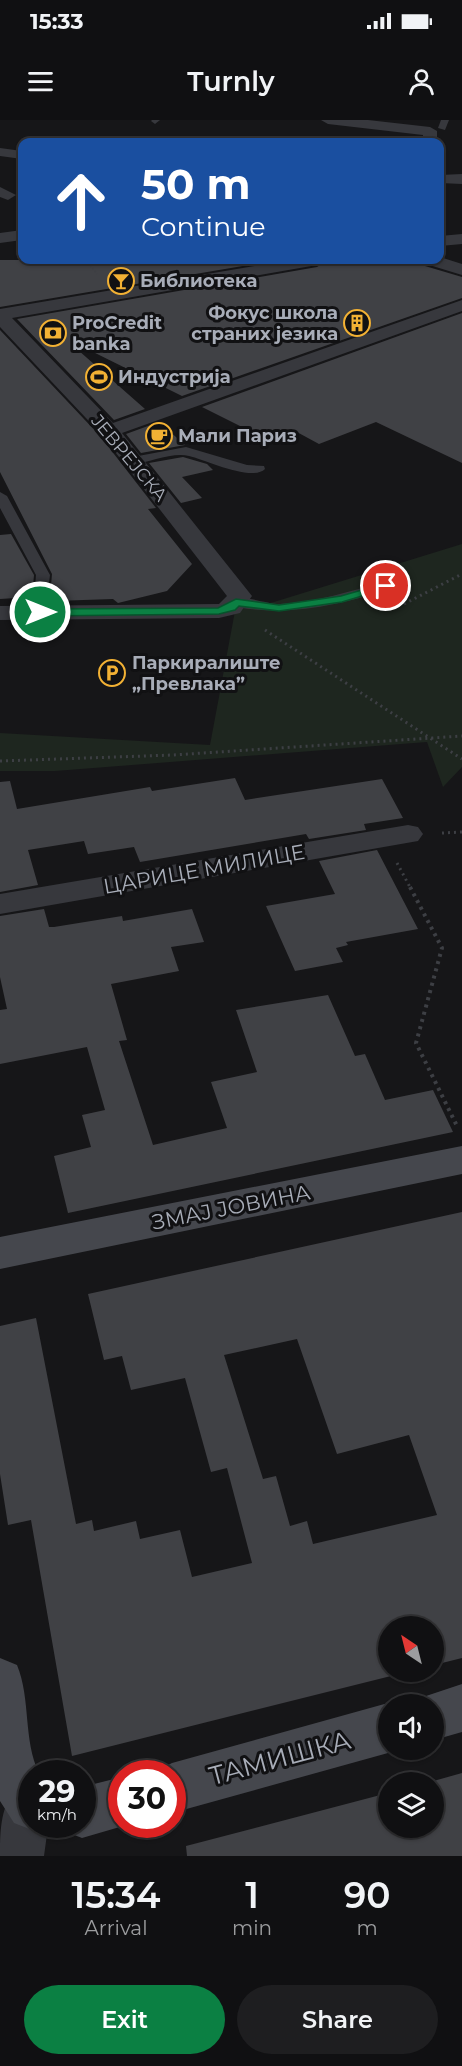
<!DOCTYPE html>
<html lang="en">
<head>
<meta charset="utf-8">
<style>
	body { margin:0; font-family:Montserrat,sans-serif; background:#1e1e20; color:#f1f3f6; height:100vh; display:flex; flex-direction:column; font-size:22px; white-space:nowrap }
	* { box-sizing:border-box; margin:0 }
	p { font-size:20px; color:#9c9d9f }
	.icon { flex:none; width:33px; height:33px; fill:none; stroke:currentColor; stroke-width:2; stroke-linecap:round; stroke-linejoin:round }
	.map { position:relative; height:1736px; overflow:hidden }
	.details { display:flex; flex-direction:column; background:#101012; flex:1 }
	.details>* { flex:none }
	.hud { position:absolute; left:18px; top:18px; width:426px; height:126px; border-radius:12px; box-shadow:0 2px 4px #0004,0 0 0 2px #303032; background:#1a4fa0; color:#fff; overflow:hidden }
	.needle { width:39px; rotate:325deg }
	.tools { position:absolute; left:378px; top:1496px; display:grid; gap:12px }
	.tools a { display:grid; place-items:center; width:66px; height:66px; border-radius:50%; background:#101012; box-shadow:0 2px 4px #0004,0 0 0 2px #303032; font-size:30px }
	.speed { position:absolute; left:18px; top:1640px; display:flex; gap:12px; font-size:30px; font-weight:700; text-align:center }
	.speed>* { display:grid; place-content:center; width:78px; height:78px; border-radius:50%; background:#101012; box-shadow:0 2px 4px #0004,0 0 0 2px #303032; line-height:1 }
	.speed small { font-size:15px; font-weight:400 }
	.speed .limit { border:9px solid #d22; background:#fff; color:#111 }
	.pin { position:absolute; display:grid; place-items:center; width:51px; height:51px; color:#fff; margin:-26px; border:3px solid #fff; border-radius:50%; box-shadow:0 2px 6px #0007 }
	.me { position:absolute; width:66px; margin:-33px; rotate:90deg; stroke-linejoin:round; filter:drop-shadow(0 0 4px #0008) }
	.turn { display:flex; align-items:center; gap:21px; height:126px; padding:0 24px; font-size:27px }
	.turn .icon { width:78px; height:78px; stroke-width:2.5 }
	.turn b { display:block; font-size:42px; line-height:51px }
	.eta { display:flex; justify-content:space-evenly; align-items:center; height:102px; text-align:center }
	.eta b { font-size:36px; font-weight:600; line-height:42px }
	.primary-button { display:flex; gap:12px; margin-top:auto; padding:12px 24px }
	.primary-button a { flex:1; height:69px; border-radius:36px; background:#0b8043; color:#fff; font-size:24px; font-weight:600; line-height:69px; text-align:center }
	.primary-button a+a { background:#1e1e20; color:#f1f3f6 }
	.status { display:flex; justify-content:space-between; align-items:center; height:42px; padding:0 30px; background:#101012; direction:ltr }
	.status svg { height:16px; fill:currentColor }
	header { display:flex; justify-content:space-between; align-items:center; height:78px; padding:0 24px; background:#101012; font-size:27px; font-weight:600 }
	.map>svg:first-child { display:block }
	.green { fill:#1e261f }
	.building { fill:#404145; fill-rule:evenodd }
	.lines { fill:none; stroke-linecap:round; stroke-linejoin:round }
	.path-far2 { stroke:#3d3f44; stroke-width:1.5; stroke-dasharray:1.5 2; stroke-linecap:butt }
	.path-far1 { stroke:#3d3f44; stroke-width:3; stroke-dasharray:2 4; stroke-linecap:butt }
	.path { stroke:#3d3f44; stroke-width:4; stroke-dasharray:3 4.5; stroke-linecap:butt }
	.lane { fill:#37383d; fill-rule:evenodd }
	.street { fill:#37383d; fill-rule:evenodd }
	.secondary { fill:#45474d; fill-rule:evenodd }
	.route { fill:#0b8043; stroke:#07532c; stroke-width:1.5 }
	.labels { text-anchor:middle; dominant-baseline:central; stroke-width:6; stroke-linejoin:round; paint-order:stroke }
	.far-poi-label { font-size:18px; font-weight:bold; fill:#a8adb8; stroke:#111113; text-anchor:start }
	.far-street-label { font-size:18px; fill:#a8adb8; stroke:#111113 }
	.street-label { font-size:21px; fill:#a8adb8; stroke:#111113 }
	.near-street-label { font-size:26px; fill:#a8adb8; stroke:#111113 }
</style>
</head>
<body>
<div class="status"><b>15:33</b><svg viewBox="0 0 49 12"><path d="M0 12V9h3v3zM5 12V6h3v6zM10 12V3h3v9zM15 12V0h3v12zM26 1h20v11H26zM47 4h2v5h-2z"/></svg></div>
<header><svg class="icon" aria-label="menu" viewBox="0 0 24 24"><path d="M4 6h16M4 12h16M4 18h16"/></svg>Turnly<svg class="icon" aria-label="person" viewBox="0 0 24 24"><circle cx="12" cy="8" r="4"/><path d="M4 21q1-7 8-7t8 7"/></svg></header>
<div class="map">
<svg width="462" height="1736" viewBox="0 0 462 1736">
	<rect width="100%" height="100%" fill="#161618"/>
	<polygon class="green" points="462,424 462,647 443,667 427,622 55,651 0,651 0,613 210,625 235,491 274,482"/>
	<g class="building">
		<polygon points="0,140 279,140 0,187"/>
		<polygon points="328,140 421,140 425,146 462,157 462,178 182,276 81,226 78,230 145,289 114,300 17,199 317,147"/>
		<polygon points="462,193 462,343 376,302 319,324 295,311 270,321 202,287"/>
		<polygon points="0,210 100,316 156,388 148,389 192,444 167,471 118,483 113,479 54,481 54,476 50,477 52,454 0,352"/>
		<polygon points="159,302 185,325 141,333 126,314"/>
		<polygon points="183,337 207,344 213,350 182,357 202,378 181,383 149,343"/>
		<polygon points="11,414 34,455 32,477 0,479 0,415"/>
		<polygon points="235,658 245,680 382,659 403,698 364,704 366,710 309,719 306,714 140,742 134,727 88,734 84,721 28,730 38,765 0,772 0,662 10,661 17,689 150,667 152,671"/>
		<polygon points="377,730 418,809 346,822 348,825 336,828 343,842 295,851 266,786 335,774 319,741"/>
		<polygon points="44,789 49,807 54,807 122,796 123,801 192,789 204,822 171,827 179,851 111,864 127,920 119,921 153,1025 227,1008 211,962 257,952 236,890 328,875 355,936 365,934 385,980 433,970 453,1012 68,1093 54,1036 91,1027 82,995 105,990 87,927 0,944 0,890 7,889 0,857 0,796"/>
		<path d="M462 1092V1538L434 1545V1506H388V1551H411L72 1636 31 1400 8 1405 0 1354V1206L36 1198 76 1404 92 1400 94 1411 136 1401 140 1419 180 1410 192 1457 252 1443 227 1348 211 1352 185 1258 131 1270 122 1236 104 1240 88 1174ZM297 1219 337 1334 409 1315 437 1395 313 1424 307 1401 290 1406 276 1356 263 1359 224 1235Z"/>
		<polygon points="462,1653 462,1736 187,1736 186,1726 388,1673 388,1707 434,1707 434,1662 430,1662"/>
	</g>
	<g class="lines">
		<polyline class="path-far2" points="86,140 97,154"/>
		<g class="path-far1">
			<polyline points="404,484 462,454"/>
			<polyline points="265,510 462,639"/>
			<polyline points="0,641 173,635 462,616"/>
			<polyline points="442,713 462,712"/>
			<polyline points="397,743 411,769"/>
		</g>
		<polyline class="path" points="410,767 442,828 416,923 458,1008"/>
		<g class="lane">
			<polygon points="160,0 155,4 151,1 152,0"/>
			<polygon points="441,0 449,0 445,10 438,8"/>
			<path d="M186 327 247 345 264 346 265 349C252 362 206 340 189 336 173 332 149 342 133 345L127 341 133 337Z"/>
			<polygon points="0,372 7,376 50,455 45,495 35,495 33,492 36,455 0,388"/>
			<path d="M386 462 393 466 391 469C345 483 299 495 250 489 242 488 234 489 229 483 239 472 265 484 279 484 316 483 351 470 386 462Z"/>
		</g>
		<g class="street">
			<polygon points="321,0 368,0 430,7 437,11 437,22 423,22 423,15 328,4"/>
			<polygon points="0,28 22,31 22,39 0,36"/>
			<polygon points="462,54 462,64 440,63 440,55"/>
			<polygon points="0,67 16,75 8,80 0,77"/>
			<polygon points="22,110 22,120 0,123 0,113"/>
			<polygon points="462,114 462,124 440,126 440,116"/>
			<polygon points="440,137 462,144 462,155 426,144 423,140 440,140"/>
			<polygon points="290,140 326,140 317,145 12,198 113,303 462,180 462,191 122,313 252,476 240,493 219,498 0,500 0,486 219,484 227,476 102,315 0,207 0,189"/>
			<polygon points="408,705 418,707 423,714 418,721 0,794 0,774"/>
			<path d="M32 1665V1704H52L47 1714 44 1736H0C0 1715 0 1688 14 1672 18 1669 27 1667 32 1665Z"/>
		</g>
		<g class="secondary">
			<polygon points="462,1026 462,1054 0,1149 0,1117"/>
			<path d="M0 1538 17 1545C31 1579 23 1620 39 1653H32V1704H47L32 1710 14 1703 0 1681Z"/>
			<polygon points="462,1564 462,1612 434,1620 434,1584 415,1584 417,1579"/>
			<polygon points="388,1583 388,1629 397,1629 388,1633 172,1693 172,1653 153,1653 172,1643"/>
			<polygon points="122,1657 122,1704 130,1704 82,1718 64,1711 61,1704 82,1704 82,1667"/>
		</g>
	</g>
	<polygon class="route" points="386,463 391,466 389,468 342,482 279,491 239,486 235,490 219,494 40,496 35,492 40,489 218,488 236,479 279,485 341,476"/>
	<defs>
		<symbol id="bar-ring" viewBox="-11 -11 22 22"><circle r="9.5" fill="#111113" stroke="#f2b134" stroke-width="1.5"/><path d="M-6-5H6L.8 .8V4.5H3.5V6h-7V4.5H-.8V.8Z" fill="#f2b134"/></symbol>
		<symbol id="building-ring" viewBox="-11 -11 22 22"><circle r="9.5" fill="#111113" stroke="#f2b134" stroke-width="1.5"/><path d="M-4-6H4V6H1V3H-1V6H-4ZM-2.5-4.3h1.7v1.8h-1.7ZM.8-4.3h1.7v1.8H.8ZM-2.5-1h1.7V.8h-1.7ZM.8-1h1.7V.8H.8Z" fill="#f2b134"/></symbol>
		<symbol id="bank-ring" viewBox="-11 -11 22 22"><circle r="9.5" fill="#111113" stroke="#f2b134" stroke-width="1.5"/><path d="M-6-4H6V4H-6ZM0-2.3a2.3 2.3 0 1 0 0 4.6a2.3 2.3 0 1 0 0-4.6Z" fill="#f2b134"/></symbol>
		<symbol id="stadium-ring" viewBox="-11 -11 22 22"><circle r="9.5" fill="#111113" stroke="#f2b134" stroke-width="1.5"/><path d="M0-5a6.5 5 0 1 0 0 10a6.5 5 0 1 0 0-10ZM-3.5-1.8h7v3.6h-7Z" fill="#f2b134"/></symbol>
		<symbol id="cafe-ring" viewBox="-11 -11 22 22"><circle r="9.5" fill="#111113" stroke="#f2b134" stroke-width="1.5"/><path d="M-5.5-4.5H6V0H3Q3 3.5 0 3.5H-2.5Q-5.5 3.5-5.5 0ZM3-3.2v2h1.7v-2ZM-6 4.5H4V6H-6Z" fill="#f2b134"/></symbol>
		<symbol id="parking-ring" viewBox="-11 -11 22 22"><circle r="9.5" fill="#111113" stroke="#f2b134" stroke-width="1.5"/><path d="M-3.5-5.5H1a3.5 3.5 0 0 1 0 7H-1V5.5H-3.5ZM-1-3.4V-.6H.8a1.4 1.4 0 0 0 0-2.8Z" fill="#f2b134"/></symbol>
	</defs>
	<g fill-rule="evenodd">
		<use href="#bar-ring" x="106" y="146" width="30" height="30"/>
		<use href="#building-ring" x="342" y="188" width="30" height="30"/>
		<use href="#bank-ring" x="38" y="198" width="30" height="30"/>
		<use href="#stadium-ring" x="84" y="242" width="30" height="30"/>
		<use href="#cafe-ring" x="144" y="301" width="30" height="30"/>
		<use href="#parking-ring" x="97" y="538" width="30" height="30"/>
	</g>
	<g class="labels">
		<g class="far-poi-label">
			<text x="140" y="161">Библиотека</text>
			<text x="338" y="193" text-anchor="end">Фокус школа<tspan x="338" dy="21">страних језика</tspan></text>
			<text x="72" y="203">ProCredit<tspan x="72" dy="21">banka</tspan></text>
			<text x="118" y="257">Индустрија</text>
			<text x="178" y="316">Мали Париз</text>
			<text x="132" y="543">Паркиралиште<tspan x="132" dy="21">„Превлака”</tspan></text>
		</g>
		<g class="far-street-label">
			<text transform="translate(129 338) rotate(50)">ЈЕВРЕЈСКА</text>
		</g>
		<g class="street-label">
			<text transform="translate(204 749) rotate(-10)">ЦАРИЦЕ МИЛИЦЕ</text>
			<text transform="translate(231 1087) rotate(-11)">ЗМАЈ ЈОВИНА</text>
		</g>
		<g class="near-street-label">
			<text transform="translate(280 1638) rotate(-15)">ТАМИШКА</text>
		</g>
	</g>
</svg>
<div class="tools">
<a><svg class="needle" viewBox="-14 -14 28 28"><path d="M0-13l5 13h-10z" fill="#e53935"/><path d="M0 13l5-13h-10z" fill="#9c9d9f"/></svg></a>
<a><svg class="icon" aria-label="sound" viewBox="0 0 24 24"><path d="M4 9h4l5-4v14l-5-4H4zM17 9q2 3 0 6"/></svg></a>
<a><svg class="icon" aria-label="layers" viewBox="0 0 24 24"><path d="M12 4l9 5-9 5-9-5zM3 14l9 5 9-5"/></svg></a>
</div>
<div class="speed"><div>29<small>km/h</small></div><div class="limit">30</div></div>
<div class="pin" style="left:386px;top:466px;background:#d93025"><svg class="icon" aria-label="arrive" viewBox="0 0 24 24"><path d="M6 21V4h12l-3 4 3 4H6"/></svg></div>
<svg class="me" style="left:40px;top:492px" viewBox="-20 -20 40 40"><circle r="17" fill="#0b8043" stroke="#fff" stroke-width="3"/><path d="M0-11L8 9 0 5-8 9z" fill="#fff"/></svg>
<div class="hud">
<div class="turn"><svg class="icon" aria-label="ahead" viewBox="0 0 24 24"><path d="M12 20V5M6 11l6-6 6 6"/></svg><div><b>50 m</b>Continue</div></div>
</div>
</div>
<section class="details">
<div class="eta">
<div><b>15:34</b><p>Arrival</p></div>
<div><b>1</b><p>min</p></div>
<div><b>90</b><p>m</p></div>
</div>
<div class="primary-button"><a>Exit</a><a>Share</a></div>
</section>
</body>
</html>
